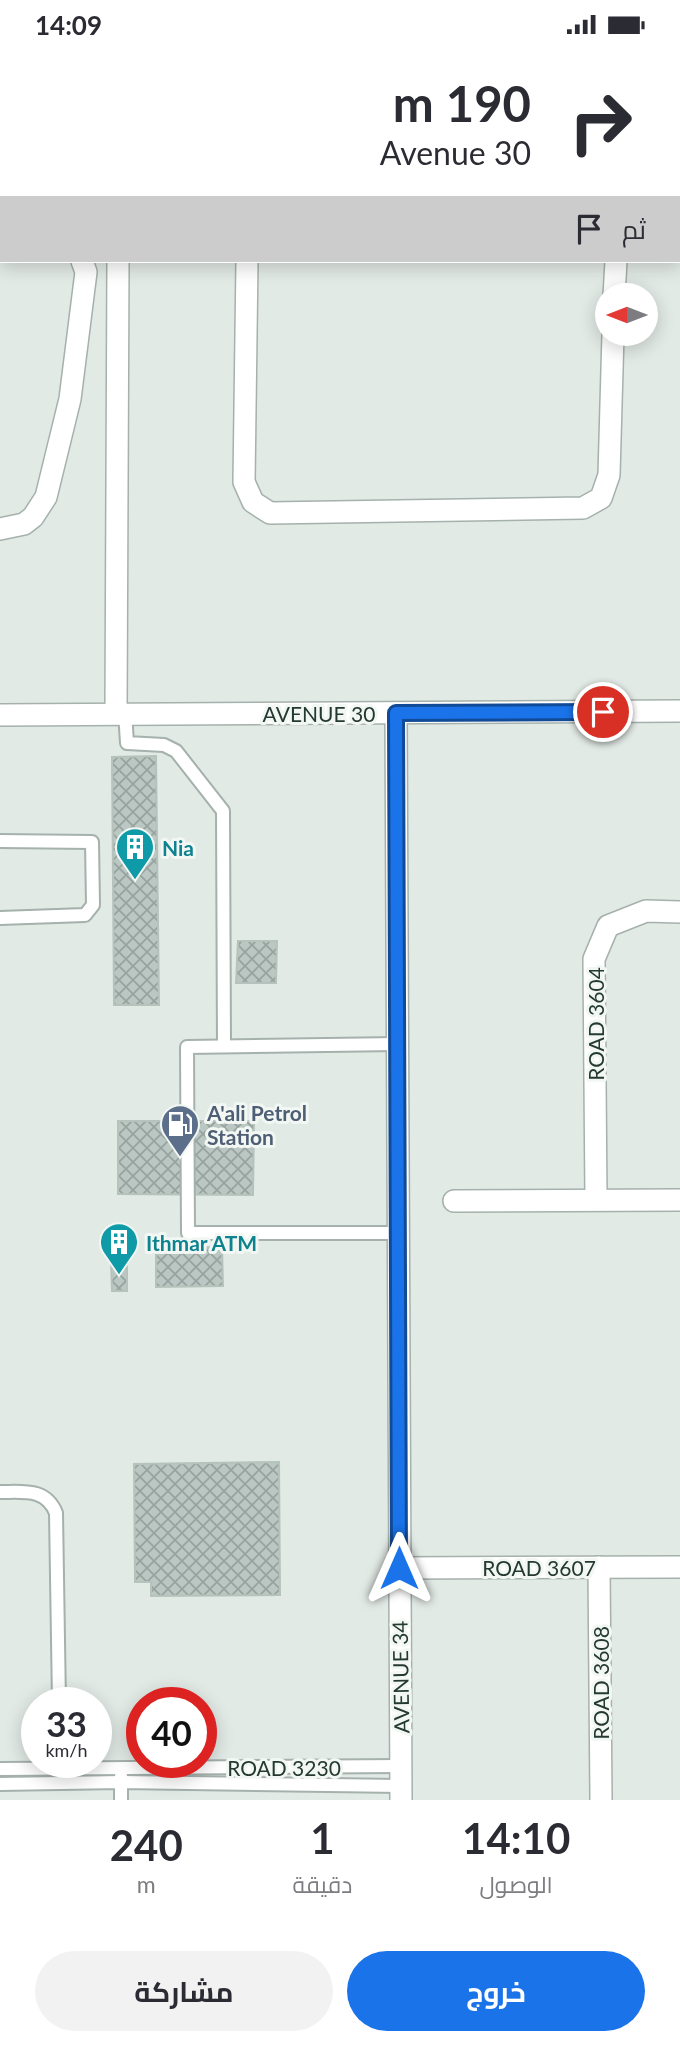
<!DOCTYPE html>
<html lang="ar">
<head>
<meta charset="utf-8">
<style>
	body { margin:0; font-family:Lato,Cairo,sans-serif; background:#f2f2f3; color:#2b2b33; direction:rtl; height:100vh; display:flex; flex-direction:column; font-size:26px; white-space:nowrap }
	* { box-sizing:border-box; margin:0 }
	p { font-size:23px; color:#7c7c81 }
	.icon { flex:none; width:38px; height:38px; fill:none; stroke:currentColor; stroke-width:2; stroke-linecap:round; stroke-linejoin:round }
	.map { position:relative; height:1751px; overflow:hidden; direction:ltr }
	.details { display:flex; flex-direction:column; background:#fff; flex:1 }
	.details>* { flex:none }
	.hud { position:absolute; left:0px; top:0px; width:681px; height:214px; box-shadow:0 4px 18px #0003; direction:rtl; background:#fff; color:#2b2b33; overflow:hidden }
	.needle { width:46px; rotate:270deg }
	.controls { position:absolute; left:595px; top:234px; display:grid; gap:14px }
	.controls a { display:grid; place-items:center; width:63px; height:63px; border-radius:50%; background:#fff; box-shadow:0 4px 18px #0003; font-size:35px }
	.speed { position:absolute; left:21px; top:1638px; display:flex; gap:14px; font-size:35px; font-weight:700; text-align:center }
	.speed>* { display:grid; place-content:center; width:91px; height:91px; border-radius:50%; background:#fff; box-shadow:0 4px 18px #0003; line-height:1 }
	.speed small { font-size:18px; font-weight:400 }
	.speed .limit { border:10px solid #d22; background:#fff; color:#111 }
	.pin { position:absolute; display:grid; place-items:center; width:60px; height:60px; color:#fff; margin:-30px; border:4px solid #fff; border-radius:50%; box-shadow:0 2px 7px #0007 }
	.me { position:absolute; width:77px; margin:-38px; rotate:0deg; stroke-linejoin:round; filter:drop-shadow(0 0 5px #0008) }
	.turn { display:flex; align-items:center; gap:24px; height:147px; padding:0 35px; font-size:32px }
	.turn .icon { width:91px; height:91px; stroke-width:2.5 }
	.turn b { display:block; font-size:49px; line-height:60px }
	.then { display:flex; align-items:center; height:66px; padding:0 35px; background:#0003; gap:14px; font-size:26px }
	.eta { display:flex; justify-content:space-evenly; align-items:center; height:119px; text-align:center }
	.eta b { font-size:42px; font-weight:700; line-height:49px }
	.cta { display:flex; gap:14px; margin-top:auto; padding:14px 35px }
	.cta a { flex:1; height:80px; border-radius:42px; background:#1a73e8; color:#fff; font-size:28px; font-weight:700; line-height:80px; text-align:center }
	.cta a+a { background:#f2f2f3; color:#2b2b33 }
	.status { display:flex; justify-content:space-between; align-items:center; height:49px; padding:0 35px; background:#fff; direction:ltr }
	.status svg { height:19px; fill:currentColor }
	.map>svg:first-child { display:block }
	.pitch { fill:#bdd9c3 }
	.building { fill:url(#building-cross-hatch); stroke:#b5c3bc; stroke-width:2 }
	.lines { fill:none; stroke-linecap:round; stroke-linejoin:round }
	.service-casing { stroke:#a5b1ac; stroke-width:16 }
	.minor-casing { stroke:#a5b1ac; stroke-width:24 }
	.tertiary-casing { stroke:#a5b1ac; stroke-width:24 }
	.service { stroke:#fff; stroke-width:12 }
	.minor { stroke:#fff; stroke-width:21 }
	.tertiary { stroke:#fff; stroke-width:21 }
	.route-casing { stroke:#114b97; stroke-width:18 }
	.route { stroke:#1a73e8; stroke-width:12 }
	.labels { text-anchor:middle; dominant-baseline:central; stroke-width:6; stroke-linejoin:round; paint-order:stroke }
	.street-label { font-size:21px; fill:#243932; stroke:#f2f7f4 }
	.culture-label { font-size:21px; font-weight:bold; fill:#0d838f; stroke:#f2f7f4; text-anchor:start }
	.service-label { font-size:21px; font-weight:bold; fill:#4e5e75; stroke:#f2f7f4; text-anchor:start }
</style>
</head>
<body>
<div class="status"><b>14:09</b><svg viewBox="0 0 49 12"><path d="M0 12V9h3v3zM5 12V6h3v6zM10 12V3h3v9zM15 12V0h3v12zM26 1h20v11H26zM47 4h2v5h-2z"/></svg></div>
<div class="map">
<svg width="680" height="1751" viewBox="0 0 680 1751">
	<defs>
		<pattern id="building-cross-hatch" width="8" height="8" patternUnits="userSpaceOnUse" patternTransform="scale(1.75)"><rect width="8" height="8" fill="#bac7c2"/><path d="M0 0l8 8M0 8l8-8" fill="none" stroke="#97a39e"/></pattern>
	</defs>
	<rect width="100%" height="100%" fill="#e2eae6"/>
	<rect class="pitch" x="373" y="0" width="166" height="2"/>
	<g class="building">
		<polygon points="156,707 159,956 114,956 112,708"/>
		<polygon points="238,892 277,892 276,934 236,934"/>
		<polygon points="118,1072 254,1072 253,1146 118,1145"/>
		<polygon points="222,1198 223,1237 156,1238 156,1199"/>
		<polygon points="111,1212 127,1212 127,1242 112,1242"/>
		<polygon points="279,1413 280,1546 151,1547 151,1533 135,1533 134,1415"/>
	</g>
	<g class="lines">
		<defs>
			<g id="service">
				<polyline points="125,663 127,694 164,696 176,702 223,762 224,997"/>
				<polyline points="0,792 92,793 93,856 85,866 0,869"/>
				<polyline points="398,995 187,998 188,1184 399,1184"/>
				<path d="M0 1443C24 1443 46 1439 56 1464L59 1654"/>
				<polyline points="0,1720 401,1717"/>
				<polyline points="121,1727 121,1751"/>
				<polyline points="0,1735 121,1733 401,1737"/>
			</g>
			<g id="minor">
				<polyline points="116,0 116,2"/>
				<polyline points="334,0 334,2"/>
				<polyline points="613,0 613,2"/>
				<polyline points="0,202 2,202"/>
				<polyline points="247,212 244,433 253,453 270,464 583,459 601,449 609,426 613,285"/>
				<polyline points="614,247 616,212"/>
				<polyline points="0,480 24,475 33,468 46,448 70,350 86,223 82,212"/>
				<polyline points="116,663 118,212"/>
				<polyline points="596,1150 594,910 608,877 646,862 680,863"/>
				<polyline points="454,1152 680,1151"/>
				<polyline points="599,1518 601,1751"/>
				<polyline points="399,1519 680,1518"/>
			</g>
			<g id="tertiary">
				<polyline points="396,664 401,1751"/>
				<polyline points="0,666 680,662"/>
			</g>
		</defs>
		<use href="#service" class="service-casing"/>
		<use href="#minor" class="minor-casing"/>
		<use href="#tertiary" class="tertiary-casing"/>
		<use href="#service" class="service"/>
		<use href="#minor" class="minor"/>
		<use href="#tertiary" class="tertiary"/>
	</g>
	<g class="lines">
		<defs>
			<polyline id="route" points="399,1519 396,664 603,663"/>
		</defs>
		<use href="#route" class="route-casing"/>
		<use href="#route" class="route"/>
	</g>
	<defs>
		<symbol id="building-pin" viewBox="-11 -11 22 30"><path d="M0 17L-7.5 6A9.5 9.5 0 1 1 7.5 6Z" fill="#0f9aa8" stroke="#f2f7f4"/><path d="M-4-6H4V6H1V3H-1V6H-4ZM-2.5-4.3h1.7v1.8h-1.7ZM.8-4.3h1.7v1.8H.8ZM-2.5-1h1.7V.8h-1.7ZM.8-1h1.7V.8H.8Z" fill="#fff"/></symbol>
		<symbol id="fuel-pin" viewBox="-11 -11 22 30"><path d="M0 17L-7.5 6A9.5 9.5 0 1 1 7.5 6Z" fill="#5c6f8a" stroke="#f2f7f4"/><path d="M-5.5-6h7V0h2V4h1.3V-2.5L3-4.5l.8-.8L6-3V5H2.5V1h-1V6h-7ZM-4.2-4.7v3.2H.2V-4.7Z" fill="#fff"/></symbol>
	</defs>
	<g fill-rule="evenodd">
		<use href="#building-pin" x="113" y="776" width="44" height="60"/>
		<use href="#fuel-pin" x="158" y="1053" width="44" height="60"/>
		<use href="#building-pin" x="97" y="1171" width="44" height="60"/>
	</g>
	<g class="labels">
		<g class="street-label">
			<text x="319" y="664">AVENUE 30</text>
			<text transform="translate(595 975) rotate(-90)">ROAD 3604</text>
			<text x="539" y="1518">ROAD 3607</text>
			<text transform="translate(400 1628) rotate(-91)">AVENUE 34</text>
			<text transform="translate(600 1634) rotate(-90)">ROAD 3608</text>
			<text x="284" y="1718">ROAD 3230</text>
		</g>
		<g class="culture-label">
			<text x="162" y="798">Nia</text>
			<text x="146" y="1193">Ithmar ATM</text>
		</g>
		<g class="service-label">
			<text x="207" y="1063">A'ali Petrol<tspan x="207" dy="24">Station</tspan></text>
		</g>
	</g>
</svg>
<div class="controls">
<a><svg class="needle" viewBox="-14 -14 28 28"><path d="M0-13l5 13h-10z" fill="#e53935"/><path d="M0 13l5-13h-10z" fill="#7c7c81"/></svg></a>
</div>
<div class="speed"><div>33<small>km/h</small></div><div class="limit">40</div></div>
<div class="pin" style="left:603px;top:663px;background:#d93025"><svg class="icon" aria-label="arrive" viewBox="0 0 24 24"><path d="M6 21V4h12l-3 4 3 4H6"/></svg></div>
<svg class="me" style="left:399px;top:1519px" viewBox="-20 -20 40 40"><path d="M0-17L14 15 0 8-14 15z" fill="#1a73e8" stroke="#fff" stroke-width="4"/></svg>
<div class="hud">
<div class="turn"><svg class="icon" aria-label="right" viewBox="0 0 24 24"><path d="M7 20v-9h11M14 6l5 5-5 5"/></svg><div><b>190 m</b>Avenue 30</div></div>
<div class="then">ثم<svg class="icon" aria-label="arrive" viewBox="0 0 24 24"><path d="M6 21V4h12l-3 4 3 4H6"/></svg></div>
</div>
</div>
<section class="details">
<div class="eta">
<div><b>14:10</b><p>الوصول</p></div>
<div><b>1</b><p>دقيقة</p></div>
<div><b>240</b><p>m</p></div>
</div>
<div class="cta"><a>خروج</a><a>مشاركة</a></div>
</section>
</body>
</html>
